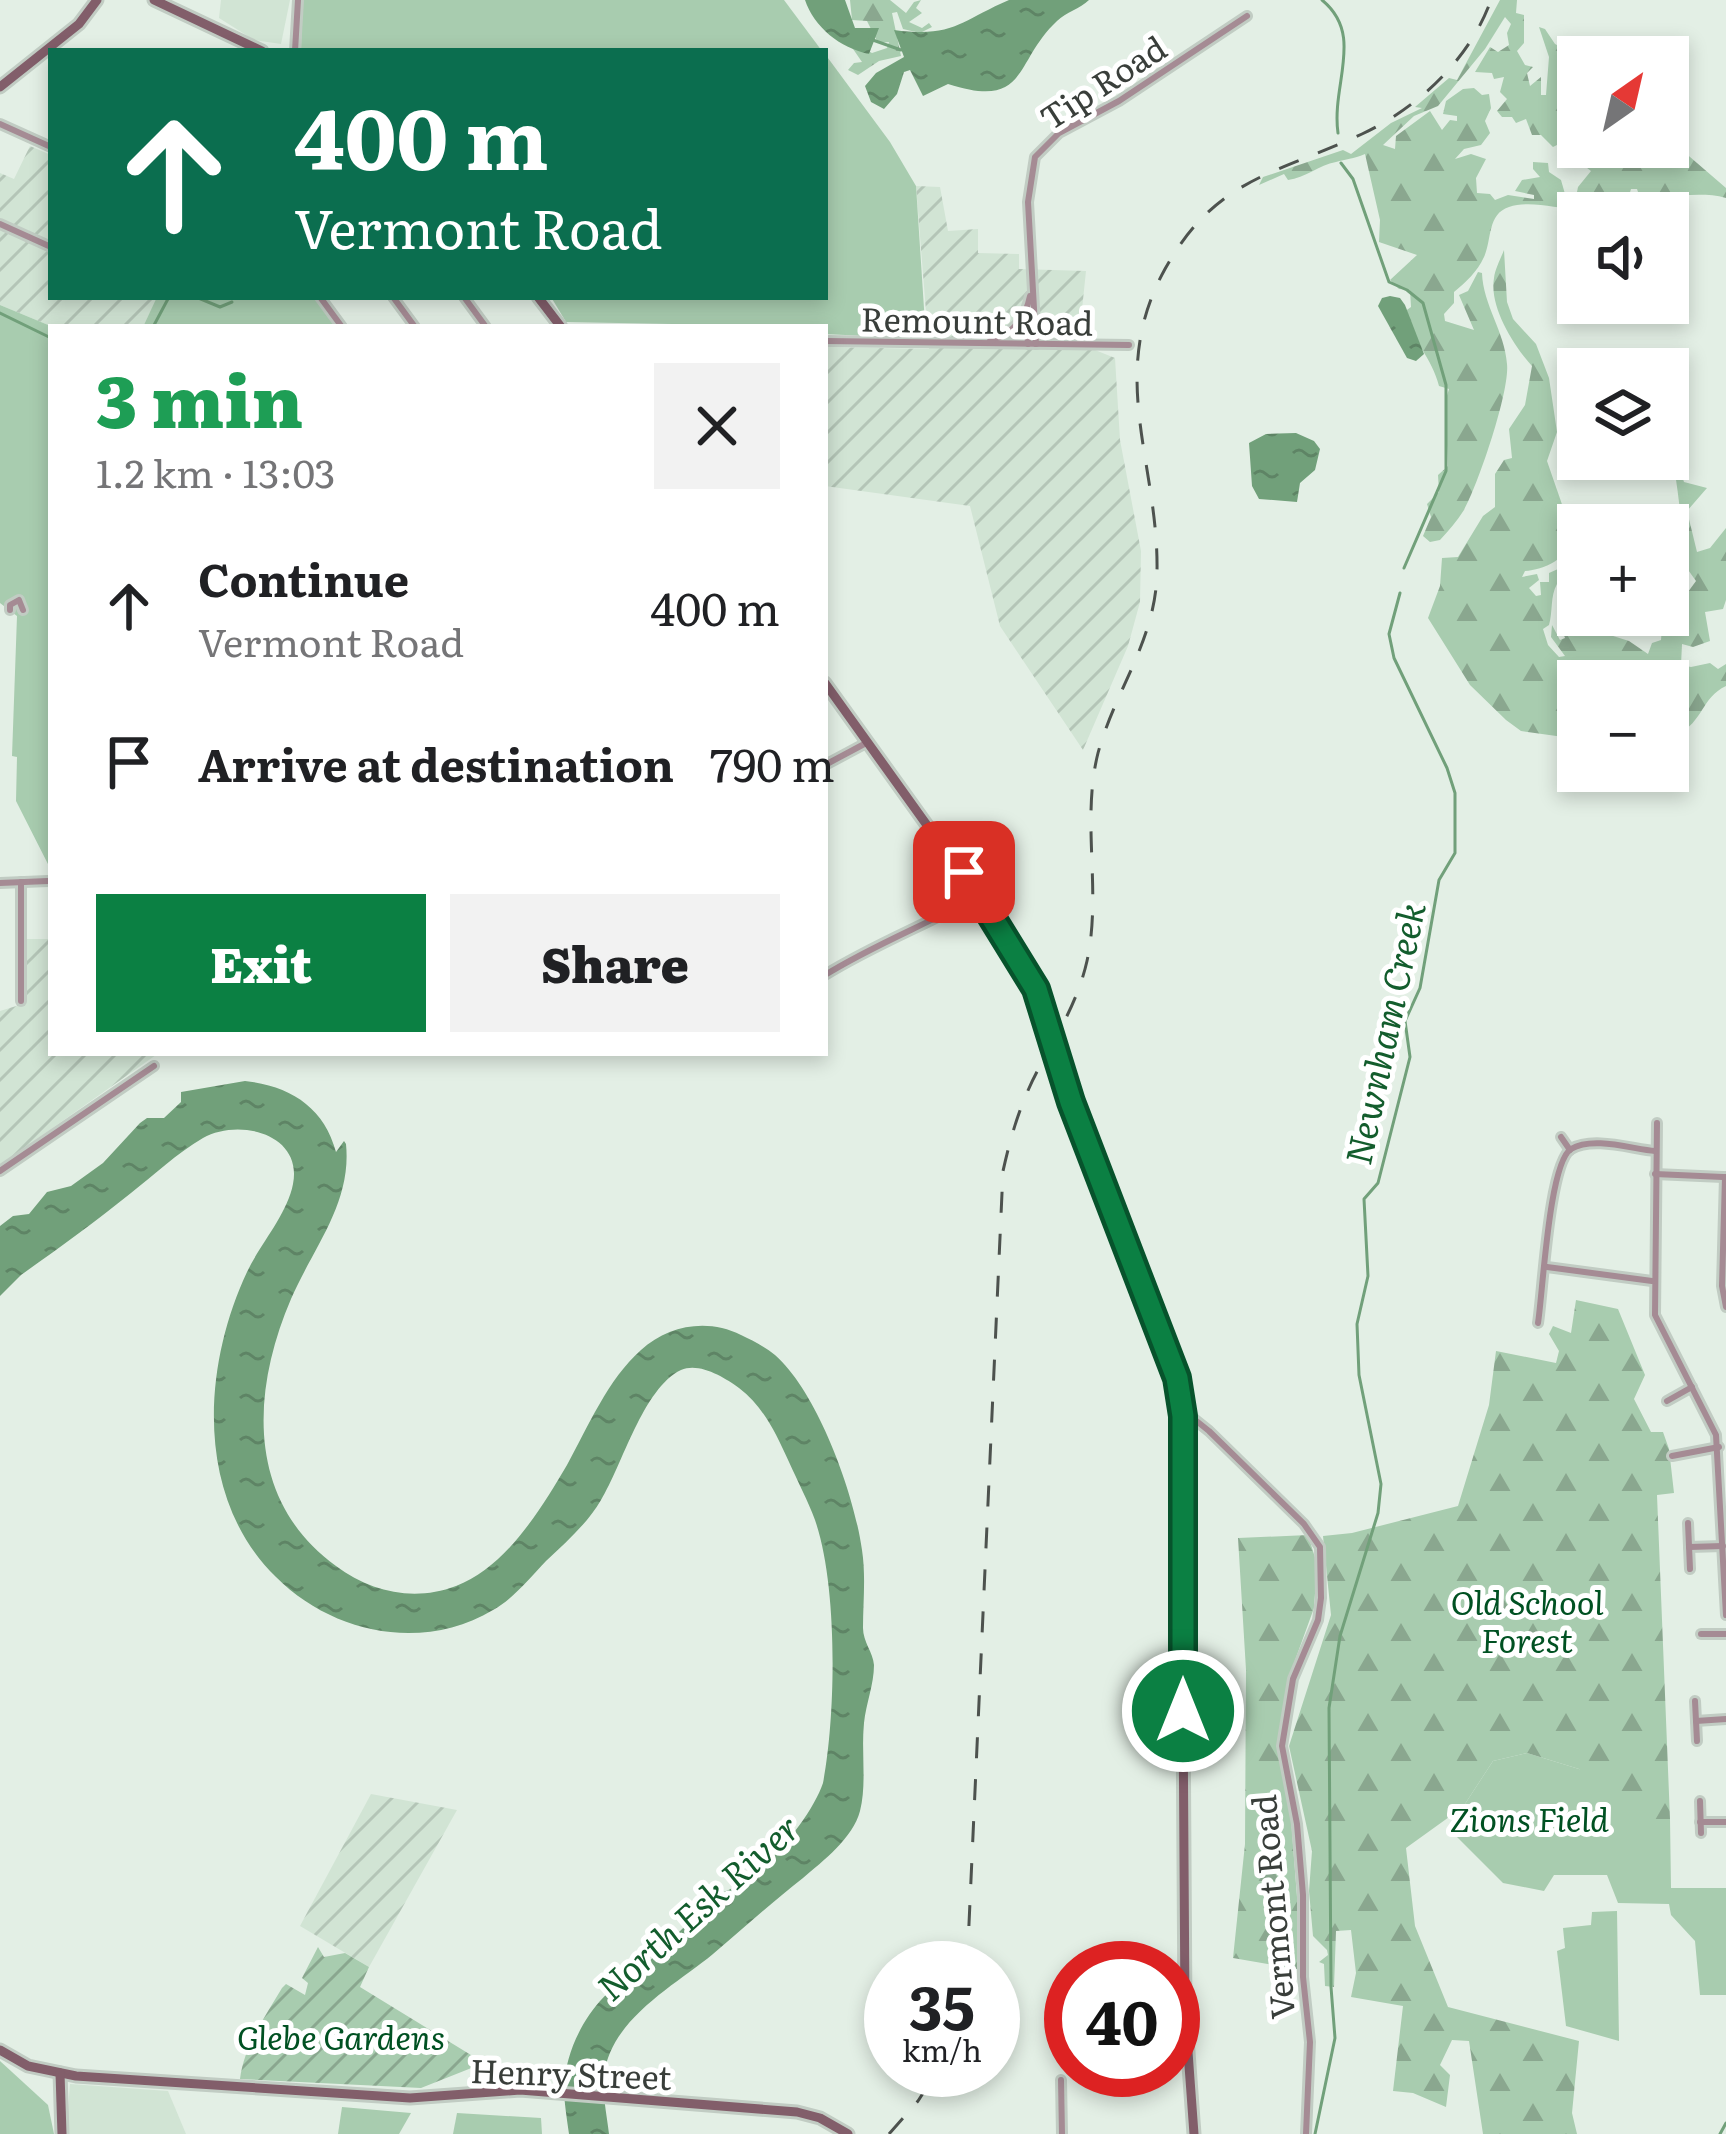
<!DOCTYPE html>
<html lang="en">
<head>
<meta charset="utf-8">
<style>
	body { margin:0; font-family:Literata,serif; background:#f2f2f2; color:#202124; height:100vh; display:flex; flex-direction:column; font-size:45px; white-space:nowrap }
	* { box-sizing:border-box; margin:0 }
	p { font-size:39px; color:#757577 }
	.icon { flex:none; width:66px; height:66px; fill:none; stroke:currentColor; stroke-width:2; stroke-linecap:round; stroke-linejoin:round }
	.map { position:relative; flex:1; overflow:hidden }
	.panel { position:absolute; left:48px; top:324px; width:780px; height:732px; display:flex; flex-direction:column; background:#fff; border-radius:0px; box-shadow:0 6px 18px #0003 }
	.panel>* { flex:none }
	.guide { position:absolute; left:48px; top:48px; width:780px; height:252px; border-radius:0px; box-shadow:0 6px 18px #0003; background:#0b6e4f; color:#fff; overflow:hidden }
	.needle { width:78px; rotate:34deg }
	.fabs { position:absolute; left:1557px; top:36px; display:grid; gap:24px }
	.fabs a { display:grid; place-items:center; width:132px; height:132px; border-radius:0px; background:#fff; box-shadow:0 6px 18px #0003; font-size:60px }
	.speed { position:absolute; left:864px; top:1941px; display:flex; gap:24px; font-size:60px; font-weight:700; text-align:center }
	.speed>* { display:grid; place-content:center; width:156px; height:156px; border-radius:50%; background:#fff; box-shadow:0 6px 18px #0003; line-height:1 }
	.speed small { font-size:30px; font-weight:400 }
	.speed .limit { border:18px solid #d22; background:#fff; color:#111 }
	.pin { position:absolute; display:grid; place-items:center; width:102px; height:102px; color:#fff; margin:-51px; border-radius:24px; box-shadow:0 6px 18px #0006 }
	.me { position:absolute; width:132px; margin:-66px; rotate:0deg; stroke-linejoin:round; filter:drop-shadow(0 0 9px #0008) }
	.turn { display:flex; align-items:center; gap:42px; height:252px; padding:0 48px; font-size:54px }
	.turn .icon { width:156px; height:156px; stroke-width:2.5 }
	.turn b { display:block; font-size:84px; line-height:102px }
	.round { display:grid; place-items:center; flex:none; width:126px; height:126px; border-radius:0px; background:#f2f2f2 }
	.overview { display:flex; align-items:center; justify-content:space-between; height:204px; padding:0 48px }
	h1 { font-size:72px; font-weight:800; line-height:90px; color:#1e9e55 }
	.button { display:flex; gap:24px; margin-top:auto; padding:24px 48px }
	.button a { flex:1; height:138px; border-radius:0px; background:#0b8043; color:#fff; font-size:48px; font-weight:800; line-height:138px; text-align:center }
	.button a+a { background:#f2f2f2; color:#202124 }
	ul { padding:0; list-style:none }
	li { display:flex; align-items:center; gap:36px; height:156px; padding:0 48px }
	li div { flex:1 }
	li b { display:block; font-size:45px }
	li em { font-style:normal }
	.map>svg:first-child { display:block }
	.built { fill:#d1e4d4 }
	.industrial { fill:url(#industrial-furrows) }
	.green { fill:#a8ccaf }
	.forest { fill:url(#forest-firs) }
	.garden { fill:url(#garden-furrows) }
	.water { fill:url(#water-ripples) }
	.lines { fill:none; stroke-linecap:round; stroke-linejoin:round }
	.stream { stroke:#71a07a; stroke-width:3 }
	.street-casing { stroke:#c1ccc3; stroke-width:12 }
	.secondary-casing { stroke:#c1ccc3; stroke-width:15 }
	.street { stroke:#a58b94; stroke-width:6 }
	.secondary { stroke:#825e6a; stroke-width:9 }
	.rail { stroke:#4d524e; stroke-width:3; stroke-dasharray:21 21; stroke-linecap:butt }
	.secondary-bridge-casing { stroke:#c1ccc3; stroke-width:15; stroke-linecap:butt }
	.secondary-bridge { stroke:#825e6a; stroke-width:9 }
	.route-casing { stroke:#07532c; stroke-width:30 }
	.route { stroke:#0b8043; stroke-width:21 }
	.labels { text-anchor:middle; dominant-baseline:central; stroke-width:10; stroke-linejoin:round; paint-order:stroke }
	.street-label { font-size:33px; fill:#393e3a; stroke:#fff }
	.park-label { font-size:33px; font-style:italic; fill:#005122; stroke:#fff }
	.water-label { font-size:36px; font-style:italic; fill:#135d2d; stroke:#fff }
</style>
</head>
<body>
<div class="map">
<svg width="1726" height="2134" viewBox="0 0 1726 2134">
	<defs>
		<pattern id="industrial-furrows" width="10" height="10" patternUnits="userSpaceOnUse" patternTransform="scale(3)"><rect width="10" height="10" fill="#d1e4d4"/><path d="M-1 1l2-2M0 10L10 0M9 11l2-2" fill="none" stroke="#b4c5b7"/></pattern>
		<pattern id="forest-firs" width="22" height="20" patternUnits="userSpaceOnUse" patternTransform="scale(3)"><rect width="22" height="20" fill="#a8ccaf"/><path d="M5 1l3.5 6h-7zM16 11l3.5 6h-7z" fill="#8aa78f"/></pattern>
		<pattern id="garden-furrows" width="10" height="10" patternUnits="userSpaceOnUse" patternTransform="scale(3)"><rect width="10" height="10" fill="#a8ccaf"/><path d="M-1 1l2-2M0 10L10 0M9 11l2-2" fill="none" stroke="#8aa78f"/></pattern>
		<pattern id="water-ripples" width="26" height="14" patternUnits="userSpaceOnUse" patternTransform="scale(3)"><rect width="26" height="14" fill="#71a07a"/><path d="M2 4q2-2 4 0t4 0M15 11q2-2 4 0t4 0" fill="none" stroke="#5e8465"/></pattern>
	</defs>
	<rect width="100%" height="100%" fill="#e3efe5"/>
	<g class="built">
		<polygon points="221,0 290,0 281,44 254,40 219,18"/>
		<polygon points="70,2084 168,2091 186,2134 66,2134"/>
	</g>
	<g class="industrial">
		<polygon points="30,146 51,155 51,297 158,297 143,327 53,327 0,305 0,173 14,179"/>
		<polygon points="916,186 940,187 948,231 978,229 978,253 1019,254 1019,269 1086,271 1079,338 1042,337 1044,348 1095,350 1115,358 1120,440 1141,551 1140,602 1128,646 1083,750 1000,626 970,506 825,486 825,347 929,349"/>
		<polygon points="26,939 51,939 51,1053 156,1055 0,1165 0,1011 26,1003"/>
		<polygon points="371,1794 457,1810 369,1967 300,1926"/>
	</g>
	<g class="green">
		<polygon points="302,0 784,0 822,51 301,51"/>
		<polygon points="825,54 890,142 916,186 926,339 825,334 825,327 566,322 551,297 825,297"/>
		<polygon points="157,297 314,297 336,327 143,327"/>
		<polygon points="0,305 53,327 51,870 16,801 17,757 12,756 17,616 0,603"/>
		<polygon points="1527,1753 1579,1769 1628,1819 1670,1819 1671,1888 1726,1888 1726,1995 1700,1995 1695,1941 1671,1915 1669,1904 1618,1903 1607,1875 1554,1875 1544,1891 1503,1883 1457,1837 1463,1807 1493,1761"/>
		<polygon points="1617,1911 1619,2041 1566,2026 1557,1951 1565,1948 1563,1928 1591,1925 1592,1912"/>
		<polygon points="0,2061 48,2105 54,2134 0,2134"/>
		<polygon points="342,2107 411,2113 399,2134 338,2134"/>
		<polygon points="457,2113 541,2118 542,2134 453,2134"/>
	</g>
	<g class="forest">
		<polygon points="850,0 890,0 906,13 914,2 921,0 916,8 922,13 909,22 922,28 929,23 932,27 920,33 903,29 897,12 892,13 901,56 879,61 858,75 848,70 854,63 862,62 851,46 856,44 872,53 887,48 889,42 878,43 867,21 852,20"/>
		<path d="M1500 0H1517L1516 13 1524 15V43L1517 51 1525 65 1533 67 1527 73 1530 86 1541 77V95H1546L1549 57 1539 27 1545 29 1555 44 1567 50 1568 71 1578 64V76L1560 78 1558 89 1566 86 1573 95 1570 101 1578 105 1573 150 1562 134 1559 144 1553 147 1541 135H1532L1526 119 1516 123 1512 117H1502L1497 111 1507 99 1500 92 1504 77 1494 79 1492 73 1475 72 1490 47 1498 52 1509 45 1507 33 1511 24 1505 17 1485 49 1438 106 1414 116 1383 145 1395 149 1396 136 1430 111 1442 130 1450 120 1457 121V116L1443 114 1446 101 1463 89 1474 88 1482 95 1489 94 1491 108 1485 121 1490 133 1481 145 1464 149 1455 159 1471 154 1486 159 1476 178 1477 193 1490 194 1495 200 1508 195 1534 199V195L1515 191 1522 180 1540 177 1533 169V162L1548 163 1549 172 1561 180 1567 201 1577 210C1558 208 1528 200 1509 207 1487 214 1492 240 1484 257 1477 272 1466 282 1454 292V303L1444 314 1445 321 1474 330 1459 295 1468 291 1478 272 1482 273C1483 305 1505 332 1507 364 1510 391 1478 485 1464 510 1457 521 1449 530 1440 540L1430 542 1423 536 1431 517 1427 504 1439 492 1438 475 1448 466 1445 402 1449 389 1439 386C1432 358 1413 341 1404 312L1411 307 1410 290 1399 289 1390 280 1417 255 1379 242 1380 220 1365 154C1353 159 1346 159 1336 162 1319 165 1305 178 1288 180L1284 174 1259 185 1263 177 1343 150 1351 154 1391 123 1422 108 1415 107 1449 78 1457 80Z"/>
		<path d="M1668 138 1726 188V198C1701 191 1679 199 1653 192L1640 198 1637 189H1631L1628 199 1618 200 1617 205 1633 213 1582 210 1585 204 1604 207 1606 204 1602 199 1576 197 1578 187 1591 171 1578 161 1582 153 1579 147H1668Z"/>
		<path d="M1504 250 1507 302 1513 319 1536 344 1549 378 1557 432 1547 461 1574 539C1568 558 1544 570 1525 571L1522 577 1537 574 1539 580 1529 588 1536 596 1541 595 1540 582H1549V573L1558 569 1561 577 1570 580 1557 584C1550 596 1553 612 1549 625L1543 629 1548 645 1559 657 1565 656 1551 637 1552 625 1560 640 1565 638 1561 627 1566 617 1557 613V603L1565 599 1578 603V615H1588L1575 624 1629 641 1648 654 1652 643 1661 640 1662 626 1669 625 1678 635H1685L1677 607 1696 581 1681 560C1685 528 1675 474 1670 440L1682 444 1680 470 1684 482 1707 488 1687 511 1697 552 1710 548 1726 528V600L1723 609 1705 612 1710 641 1693 647 1682 644 1681 665 1691 667 1710 663 1718 669 1726 664V686C1701 698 1704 721 1677 735L1668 733V681H1578V739L1521 731 1506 720 1470 685 1428 618 1440 586 1442 558 1458 557 1483 516 1495 507V474L1504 460 1512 458 1509 429 1525 405 1532 366C1514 346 1489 307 1494 278 1495 269 1501 258 1504 250Z"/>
		<polygon points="1576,1300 1618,1309 1645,1375 1634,1399 1651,1432 1663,1432 1669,1449 1674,1493 1657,1495 1670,1819 1628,1819 1607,1841 1579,1769 1527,1753 1493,1761 1463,1807 1406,1848 1415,1926 1448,2007 1579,2041 1572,2113 1577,2134 1483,2134 1469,2041 1452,2040 1440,2065 1450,2075 1446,2107 1413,2093 1393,2091 1403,2006 1351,1997 1356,1973 1351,1930 1336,1931 1334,1987 1325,1986 1324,1964 1319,1962 1328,1955 1327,1950 1313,1936 1309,1891 1312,1851 1289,1746 1331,1615 1323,1536 1352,1533 1458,1506 1489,1405 1496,1351 1556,1363 1559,1351 1549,1334 1553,1326 1571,1333"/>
		<polygon points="1308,1535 1317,1564 1314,1608 1289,1677 1277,1745 1291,1819 1298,1910 1297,1969 1233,1958 1245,1844 1246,1670 1238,1538"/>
	</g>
	<path class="garden" d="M318 1947 324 1957 345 1953 369 1967 360 1987 484 2063 421 2088 240 2079C244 2046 265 2017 282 1988L286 1984 305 1995 308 1983 302 1978Z"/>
	<g class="water">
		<path d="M805 0H845L855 28H879L869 54C840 48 814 27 805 0Z"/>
		<path d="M1009 0H1089C1080 9 1066 12 1057 21 1013 62 1029 110 948 84L923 96 910 70 904 72 897 94 884 109 871 102 865 86 876 73 904 57 894 30C954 38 960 21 1009 0Z"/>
		<polygon points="1390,296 1400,298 1405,305 1424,354 1416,361 1407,358 1378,306 1382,298"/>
		<polygon points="1296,433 1314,441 1320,449 1315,470 1300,483 1297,502 1259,499 1252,486 1249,443 1266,434"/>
		<path d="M245 1081C290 1086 324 1107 336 1152L344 1141 346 1144C352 1203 313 1248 291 1299 251 1392 246 1501 336 1566 371 1592 414 1602 456 1586 506 1567 541 1509 567 1465 588 1427 608 1379 641 1350 668 1325 708 1318 741 1335 752 1340 765 1347 775 1355 818 1393 854 1493 862 1550 866 1576 863 1602 863 1628 863 1642 873 1652 874 1665 874 1684 866 1704 864 1723 861 1752 867 1783 860 1811 853 1838 823 1861 803 1878 772 1902 743 1929 713 1954 674 1986 611 2019 604 2075 602 2093 607 2116 609 2134H569C567 2119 564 2102 564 2087 566 2041 597 1991 638 1972L718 1894C757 1883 810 1821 823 1783 836 1715 838 1586 815 1520 808 1501 798 1482 789 1462 776 1434 764 1407 739 1388 724 1377 699 1362 681 1370 643 1388 622 1466 601 1500 587 1524 566 1542 546 1561 530 1578 513 1599 493 1610 423 1652 333 1634 276 1577 195 1498 202 1368 247 1272 260 1244 287 1215 293 1184 303 1133 238 1118 203 1138 177 1153 154 1175 131 1193 95 1222 59 1248 21 1275L0 1296V1226L13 1216 29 1214 47 1192 71 1186 103 1163 140 1123 147 1118H164L181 1102V1092Z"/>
	</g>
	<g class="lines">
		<g class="stream">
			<path d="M1322 0C1365 35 1331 84 1338 133"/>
			<polyline points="870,39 901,50"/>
			<polyline points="1341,163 1353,179 1389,282 1407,290 1423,303 1446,385 1446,471 1404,568"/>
			<polyline points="196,297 220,307 232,302"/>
			<polyline points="0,313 51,338"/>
			<polyline points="153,327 169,297"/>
			<polyline points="1315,2134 1335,2038 1331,1987 1329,1708 1340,1636 1378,1513 1381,1484 1359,1375 1357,1324 1368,1276 1364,1199 1378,1183 1410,1057 1405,1021 1420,988 1439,880 1455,853 1455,793 1447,768 1394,658 1389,634 1400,593"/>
			<polyline points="1720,2134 1726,2123"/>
		</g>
		<defs>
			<g id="street">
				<polyline points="295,51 298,0"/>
				<polyline points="0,124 51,147"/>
				<polyline points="0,224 51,247"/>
				<polyline points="320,297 342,327"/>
				<polyline points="393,297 415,327"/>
				<polyline points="464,297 486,327"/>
				<polyline points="1026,317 1028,344"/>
				<polyline points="825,341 1129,345"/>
				<path d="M990 341C1013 333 1025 320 1030 296"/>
				<polyline points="1036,344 1028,202 1035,157 1059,133 1119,101 1247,16"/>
				<polyline points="10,610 10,605 19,600 23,610"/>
				<polyline points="825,765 868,742"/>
				<polyline points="946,848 973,828"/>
				<polyline points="21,882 21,1001"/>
				<polyline points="0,883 48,881"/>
				<path d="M825 975C875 944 926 925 976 897"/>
				<polyline points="1657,1123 1655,1315 1716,1435 1726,1615"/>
				<polyline points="1561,1137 1570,1150"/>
				<polyline points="0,1171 154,1066"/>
				<polyline points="1655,1174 1723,1177"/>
				<polyline points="1725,1177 1722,1286 1726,1307"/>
				<polyline points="1547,1267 1652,1281"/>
				<path d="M1538 1323C1543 1291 1549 1163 1571 1149 1593 1136 1632 1149 1655 1151"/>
				<polyline points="1667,1401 1692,1387"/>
				<polyline points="1183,1416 1194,1419 1209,1431 1304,1524 1320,1547 1321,1598 1318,1620 1293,1679 1282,1746 1297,1824 1303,1895 1303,1977 1310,2042 1306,2134"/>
				<polyline points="1672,1456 1719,1447"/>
				<polyline points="1688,1523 1690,1569"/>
				<polyline points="1689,1547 1723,1546"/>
				<polyline points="1701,1634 1726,1634"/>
				<polyline points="1695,1701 1697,1741"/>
				<polyline points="1696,1721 1726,1719"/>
				<polyline points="1700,1801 1701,1833"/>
				<polyline points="1700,1822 1726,1822"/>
				<polyline points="1061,2080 1062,2134"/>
			</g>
			<g id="secondary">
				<polyline points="154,0 262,51"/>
				<polyline points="0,87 79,24 97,0"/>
				<polyline points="538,297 561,327"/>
				<polyline points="825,683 1000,927 1031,978 1049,1028"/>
				<polyline points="1058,1061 1173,1366 1181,1400 1185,2011 1194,2134"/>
				<polyline points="0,2050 28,2066 76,2076 410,2098 520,2090 797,2112 820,2118 848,2134"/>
				<polyline points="60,2073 62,2134"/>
			</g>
		</defs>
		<use href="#street" class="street-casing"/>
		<use href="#secondary" class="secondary-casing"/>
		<use href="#street" class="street"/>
		<use href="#secondary" class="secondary"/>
		<g class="rail">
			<path d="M967 1968 1003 1171C1011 1135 1021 1101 1039 1068 1058 1033 1078 1001 1087 961 1102 892 1081 821 1098 753 1115 690 1156 640 1157 572 1159 463 1106 376 1165 269 1216 177 1277 174 1362 134 1418 108 1470 59 1491 0"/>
			<polyline points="889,2134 918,2101 938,2070"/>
		</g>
		<defs>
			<polyline id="secondary-bridge" points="1049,1028 1058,1061"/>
		</defs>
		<use href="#secondary-bridge" class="secondary-bridge-casing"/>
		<use href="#secondary-bridge" class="secondary-bridge"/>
	</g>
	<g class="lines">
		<defs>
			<polyline id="route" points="964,872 1036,989 1071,1102 1177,1378 1183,1416 1183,1711"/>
		</defs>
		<use href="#route" class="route-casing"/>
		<use href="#route" class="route"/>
	</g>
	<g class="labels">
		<g class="street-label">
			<text transform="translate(1102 81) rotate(-33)">Tip Road</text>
			<text transform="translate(977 319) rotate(1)">Remount Road</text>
			<text transform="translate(1271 1907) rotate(-95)">Vermont Road</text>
			<text transform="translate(571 2072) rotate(2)">Henry Street</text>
		</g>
		<g class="park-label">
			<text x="1527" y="1600">Old School<tspan x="1527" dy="38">Forest</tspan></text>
			<text x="1529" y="1817">Zions Field</text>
			<text x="341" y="2035">Glebe Gardens</text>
		</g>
		<g class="water-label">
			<text transform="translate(1383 1033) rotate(-78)">Newnham Creek</text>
			<text transform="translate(697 1906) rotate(-42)">North Esk River</text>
		</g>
	</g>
</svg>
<div class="fabs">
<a><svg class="needle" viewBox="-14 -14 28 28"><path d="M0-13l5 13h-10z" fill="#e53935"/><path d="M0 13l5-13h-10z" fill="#757577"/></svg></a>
<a><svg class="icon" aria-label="sound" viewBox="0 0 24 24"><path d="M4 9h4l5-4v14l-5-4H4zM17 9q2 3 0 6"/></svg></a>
<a><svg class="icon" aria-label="layers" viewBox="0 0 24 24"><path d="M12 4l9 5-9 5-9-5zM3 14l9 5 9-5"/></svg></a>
<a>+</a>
<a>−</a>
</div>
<div class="speed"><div>35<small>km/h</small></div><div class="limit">40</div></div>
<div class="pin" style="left:964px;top:872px;background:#d93025"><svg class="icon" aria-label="arrive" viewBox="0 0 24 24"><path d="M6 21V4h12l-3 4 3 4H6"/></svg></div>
<svg class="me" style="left:1183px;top:1711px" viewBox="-20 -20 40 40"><circle r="17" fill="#0b8043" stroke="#fff" stroke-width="3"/><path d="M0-11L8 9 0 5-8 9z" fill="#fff"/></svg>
<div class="guide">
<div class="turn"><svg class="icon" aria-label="ahead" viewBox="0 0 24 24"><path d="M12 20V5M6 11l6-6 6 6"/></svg><div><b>400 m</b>Vermont Road</div></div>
</div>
<section class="panel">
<div class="overview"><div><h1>3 min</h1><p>1.2 km · 13:03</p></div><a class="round"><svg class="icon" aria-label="close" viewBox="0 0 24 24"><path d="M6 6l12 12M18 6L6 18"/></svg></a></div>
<ul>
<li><svg class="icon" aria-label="ahead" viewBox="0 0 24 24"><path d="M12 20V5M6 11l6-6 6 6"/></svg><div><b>Continue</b><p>Vermont Road</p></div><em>400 m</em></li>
<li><svg class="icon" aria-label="arrive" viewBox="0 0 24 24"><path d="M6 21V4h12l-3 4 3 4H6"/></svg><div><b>Arrive at destination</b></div><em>790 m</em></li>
</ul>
<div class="button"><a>Exit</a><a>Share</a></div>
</section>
</div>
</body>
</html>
